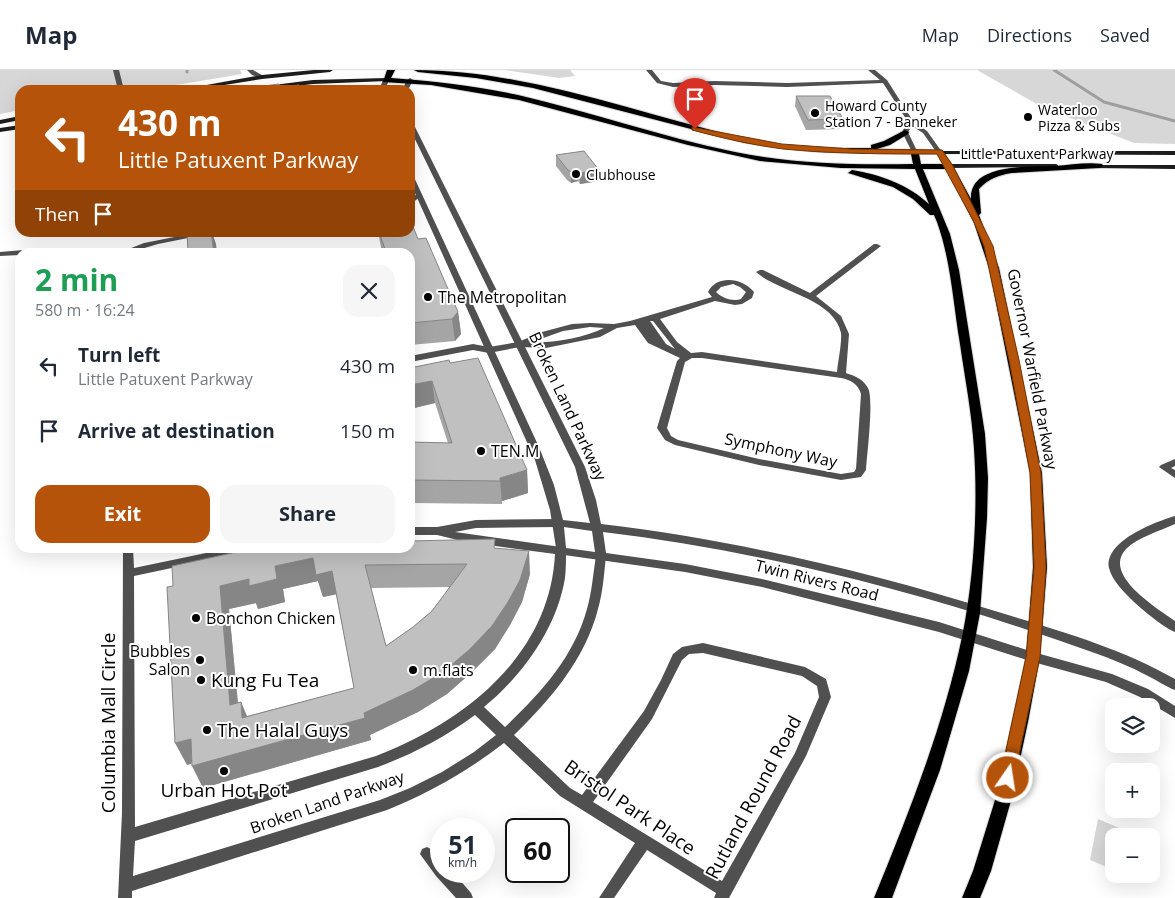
<!DOCTYPE html>
<html lang="en">
<head>
<meta charset="utf-8">
<style>
	body { margin:0; font-family:"Open Sans",sans-serif; background:#f6f6f7; color:#1f2937; height:100vh; display:flex; flex-direction:column; font-size:19px; white-space:nowrap }
	* { box-sizing:border-box; margin:0 }
	p { font-size:16px; color:#747a83 }
	.icon { flex:none; width:28px; height:28px; fill:none; stroke:currentColor; stroke-width:2; stroke-linecap:round; stroke-linejoin:round }
	.map { position:relative; flex:1; overflow:hidden }
	.panel { position:absolute; left:15px; top:178px; width:400px; height:305px; display:flex; flex-direction:column; background:#fff; border-radius:15px; box-shadow:0 5px 20px #0002 }
	.panel>* { flex:none }
	.guide { position:absolute; left:15px; top:15px; width:400px; height:152px; border-radius:15px; box-shadow:0 5px 20px #0002; background:#b45309; color:#fff; overflow:hidden }
	.fabs { position:absolute; left:1105px; top:628px; display:grid; gap:10px }
	.fabs a { display:grid; place-items:center; width:55px; height:55px; border-radius:10px; background:#fff; box-shadow:0 5px 20px #0002; font-size:25px }
	.speed { position:absolute; left:430px; top:748px; display:flex; gap:10px; font-size:25px; font-weight:700; text-align:center }
	.speed>* { display:grid; place-content:center; width:65px; height:65px; border-radius:50%; background:#fff; box-shadow:0 5px 20px #0002; line-height:1 }
	.speed small { font-size:12px; font-weight:400 }
	.speed .limit { border:2px solid #111; border-radius:8px; background:#fff; color:#111 }
	.pin { position:absolute; display:grid; place-items:center; width:42px; height:42px; color:#fff; margin:-51px -21px; border-radius:50% 50% 50% 0; rotate:-45deg; box-shadow:0 0 5px #0007 }
	.pin .icon { rotate:45deg }
	.me { position:absolute; width:55px; margin:-28px; rotate:13deg; stroke-linejoin:round; filter:drop-shadow(0 0 4px #0008) }
	.turn { display:flex; align-items:center; gap:18px; height:105px; padding:0 20px; font-size:22px }
	.turn .icon { width:65px; height:65px; stroke-width:2.5 }
	.turn b { display:block; font-size:35px; line-height:42px }
	.then { display:flex; align-items:center; height:48px; padding:0 20px; background:#0003; gap:10px; font-size:19px }
	.round { display:grid; place-items:center; flex:none; width:52px; height:52px; border-radius:15px; background:#f6f6f7 }
	.summary { display:flex; align-items:center; justify-content:space-between; height:85px; padding:0 20px }
	h1 { font-size:30px; font-weight:700; line-height:38px; color:#1e9e55 }
	.button { display:flex; gap:10px; margin-top:auto; padding:10px 20px }
	.button a { flex:1; height:58px; border-radius:15px; background:#b45309; color:#fff; font-size:20px; font-weight:700; line-height:58px; text-align:center }
	.button a+a { background:#f6f6f7; color:#1f2937 }
	ul { padding:0; list-style:none }
	li { display:flex; align-items:center; gap:15px; height:65px; padding:0 20px }
	li div { flex:1 }
	li b { display:block; font-size:19px }
	li em { font-style:normal }
	header { display:flex; align-items:center; gap:30px; box-sizing:border-box; height:70px; padding:0 25px; background:#fff; border-bottom:1px solid #e0e1e3 }
	header strong { font-size:24px }
	nav { display:flex; gap:28px; margin-inline-start:auto; font-size:18px }
	.map>svg:first-child { display:block }
	.green { fill:#d7d7d7 }
	.lines { fill:none; stroke-linecap:round; stroke-linejoin:round }
	.stream { stroke:#9e9e9e; stroke-width:3 }
	.primary-casing { stroke:#dbdbdb; stroke-width:2 }
	.minor { fill:#505050; fill-rule:evenodd }
	.tertiary { fill:#505050; fill-rule:evenodd }
	.secondary { fill:#1d1d1d; fill-rule:evenodd }
	.primary { fill:#000; fill-rule:evenodd }
	.wall { fill:#a5a5a5; fill-rule:evenodd }
	.shaded-wall { fill:#868686 }
	.building { fill:#c0c0c0; stroke:#868686; fill-rule:evenodd }
	.route { fill:#b45309; stroke:#753606 }
	.poi-dot { fill:#000; stroke:#fff; stroke-width:2 }
	.labels { text-anchor:middle; dominant-baseline:central; stroke-width:4; stroke-linejoin:round; paint-order:stroke }
	.far-poi-label { font-size:14px; fill:#000; stroke:#fff; text-anchor:start }
	.far-street-label { font-size:14px; fill:#000; stroke:#fff }
	.poi-label { font-size:16px; fill:#000; stroke:#fff; text-anchor:start }
	.street-label { font-size:16px; fill:#000; stroke:#fff }
	.near-poi-label { font-size:19px; fill:#000; stroke:#fff; text-anchor:start }
	.near-street-label { font-size:19px; fill:#000; stroke:#fff }
</style>
</head>
<body>
<header>
<strong>Map</strong>
<nav><a>Map</a><a>Directions</a><a>Saved</a></nav>
</header>
<div class="map">
<svg width="1175" height="828" viewBox="0 0 1175 828">
	<rect width="100%" height="100%" fill="#fff"/>
	<g class="green">
		<polygon points="0,0 240,0 242,4 146,20 20,20 20,40 0,44"/>
		<polygon points="504,0 570,0 575,6 559,8"/>
		<polygon points="977,0 1175,0 1175,74 1134,73 1042,37"/>
		<polygon points="1098,749 1138,766 1114,766 1114,800 1090,790"/>
	</g>
	<g class="lines">
		<g class="stream">
			<polyline points="187,0 187,2"/>
			<polyline points="1054,0 1104,32 1175,51"/>
		</g>
		<defs>
			<path id="primary" d="M387 0H395L391 8C434 11 476 16 518 25 591 42 662 67 735 82 794 94 854 95 913 94L911 84 817 82 745 73 533 18 476 8 418 2 414 0C527 0 635 43 743 68 784 78 829 78 871 78V75L884 71 905 60 909 62 908 64 890 75 877 79 942 80 953 96 971 129C969 93 1030 97 1055 96 1070 95 1087 92 1102 94L1103 96 1099 98 1012 103C999 105 988 109 979 119L981 143 979 145 999 198 1042 403 1047 497 1040 587 1028 652 1012 727 991 801 980 828H962L973 801 996 727 1012 652 1026 587 1033 497 1030 403 989 198 974 153 946 99H923L950 164 959 200 985 364 988 408 987 448 980 543 969 601 940 700 892 828H874C909 743 943 657 962 567 974 509 978 438 974 379 972 344 965 309 960 274 953 233 951 191 937 152L934 145H930L913 129 893 117 848 103 852 100C881 105 907 114 929 134L915 99 841 98 760 91 688 75 519 30 431 15 383 12ZM919 84H937L943 94H921Z"/>
		</defs>
		<use href="#primary" class="primary-casing"/>
		<g class="minor">
			<polygon points="247,0 253,0 265,7 262,9 252,5"/>
			<polygon points="646,0 652,0 661,11 673,13 714,11 787,13 880,10 868,0 875,0 887,10 913,51 927,61 942,82 937,83 923,63 912,56 908,62 917,81 912,82 902,62 908,52 883,13 787,17 714,15 673,17 657,13"/>
			<polygon points="417,124 422,125 410,135 410,129"/>
			<polygon points="200,162 218,162 158,174 131,182 121,182 144,173"/>
			<path d="M874 174H877L881 176 816 226 841 246 849 264 846 303C855 306 863 309 868 318 874 329 867 384 866 400L861 407 841 410 759 395 675 375 665 370 657 358 677 291 680 288 648 273 635 255 617 258 600 267 546 278 520 277 489 283 473 280 410 292V286L473 274 489 277 518 272 542 262 572 254 590 253 614 254 630 251 712 227 708 222C717 204 743 208 754 222L752 228 742 234 735 235 715 231 660 249 677 272 691 283 702 282 837 302C838 291 842 273 841 263 834 228 778 222 756 202L760 200H763L810 223ZM733 214 740 217 746 222 741 229C733 232 722 228 716 222L721 217ZM650 251H653L675 279 666 274ZM590 257 604 258C583 268 555 273 532 272L563 261ZM692 288H702L841 308C851 310 858 314 861 324L856 399 854 402 841 404 759 389 678 370 671 366 667 358 685 292Z"/>
			<polygon points="35,179 53,180 57,182 20,182 20,185 0,186 0,182"/>
			<polygon points="1175,389 1175,396 1171,398 1175,400 1175,408 1159,397 1161,395"/>
			<path d="M1175 446V454C1160 461 1138 467 1126 479 1102 505 1157 538 1175 551V562C1163 557 1144 541 1134 532 1125 523 1112 511 1109 498 1104 471 1155 452 1175 446Z"/>
			<path d="M559 449 563 450 564 453 563 456 559 457 476 458 455 462 561 477 565 478 566 481C566 490 566 499 565 508 557 558 522 606 484 637L505 657C540 624 574 587 587 539 592 522 593 504 596 486L597 483H605L606 486C604 504 603 522 598 539 585 590 550 630 514 665L570 718 582 725 644 641 661 610 673 584 682 577 703 573 805 597 826 609 831 627 806 686 729 828H714L716 823 647 780 614 828H599L635 773 560 726 504 673C468 701 429 723 387 740L132 821V828H118L122 743 123 478H133L134 498 230 478H252L251 481 247 482 134 506 135 757 376 686C464 652 550 586 555 484L466 472 437 465H410V457H437L476 450ZM703 583 802 606 817 616 819 627 795 683 722 811 593 732 652 649 682 590 689 584ZM475 645 496 665 474 682 442 702 410 718 380 730 133 806 135 771 378 697C413 684 445 667 475 645Z"/>
			<path d="M427 777C438 782 441 790 441 801H452L471 823 473 828H456L436 806 420 784 422 779Z"/>
		</g>
		<g class="tertiary">
			<polygon points="113,0 119,0 124,20 118,20"/>
			<polygon points="386,8 389,10 385,20 379,20 383,10"/>
			<polygon points="410,8 413,10 408,20 402,20 407,10"/>
			<path d="M410 51 413 53 585 397 596 430 601 454C736 470 866 501 995 541 1057 560 1119 577 1175 609V620C1166 617 1157 610 1148 606 1129 596 1110 588 1089 581 932 525 769 482 603 462L606 483 685 494 762 509 939 552 1033 582 1112 604 1148 619 1175 636V648L1140 627 1106 612 1033 592 939 562 762 517 685 502 557 484 550 440 535 390 410 112V103L413 105 539 377 554 415 563 450 590 453 575 397 410 59ZM564 457 592 461 595 482 566 478Z"/>
		</g>
		<g class="secondary">
			<polygon points="314,0 333,0 330,2 262,9 193,20 179,20 262,5"/>
			<polygon points="386,8 389,10 388,11 313,14 264,20 247,20 250,18 313,10"/>
			<polygon points="20,46 20,50 0,54 0,50"/>
			<polygon points="20,55 20,59 0,62 0,58"/>
			<polygon points="937,81 1175,81 1175,85 939,84 937,83"/>
			<polygon points="1056,94 1058,95 1058,97 949,98 946,96 949,94"/>
			<polygon points="1088,95 1175,95 1175,99 1090,98 1088,97"/>
		</g>
		<use href="#primary" class="primary"/>
	</g>
	<g class="wall">
		<polygon points="796,26 843,49 841,59 806,60 795,36"/>
		<polygon points="556,85 599,111 580,114 578,111 571,113 567,110 556,96"/>
		<polygon points="378,162 418,169 458,242 461,264 455,271 410,275 410,182 382,182"/>
		<polygon points="450,293 527,400 528,423 502,431 502,434 410,433 410,372 448,373 435,333 410,339 410,298"/>
		<path d="M496 479 530 504 522 532 510 555 495 579 472 602 447 624 418 642 370 665 371 670 203 718 192 693 187 695 167 517ZM318 511 323 527 336 524 354 618 247 646 241 632 238 633 229 539 256 533 258 539 285 532 283 519ZM450 517 432 541 413 557 386 576 371 518Z"/>
	</g>
	<g class="shaded-wall">
		<polygon points="578,100 578,111 571,113 571,102"/>
		<polygon points="599,100 599,111 580,114 580,103"/>
		<polygon points="211,162 212,162 216,174 217,182 214,182"/>
		<polygon points="458,242 461,264 455,271 452,249"/>
		<polygon points="432,311 435,333 410,339 410,315"/>
		<polygon points="527,400 528,423 502,431 502,434 500,408"/>
		<polygon points="529,481 530,504 522,532 510,555 495,579 472,602 447,624 418,642 370,665 371,670 203,718 192,696 364,643"/>
		<polygon points="313,488 332,501 338,524 323,527 318,511 283,519 285,532 258,539 256,533 229,539 240,657 230,635 220,516 275,496"/>
		<polygon points="241,632 250,654 242,648"/>
		<polygon points="191,669 202,690 187,695 175,673"/>
	</g>
	<g class="building">
		<polygon points="279,14 280,17 299,15 300,17 303,17 304,20 233,20"/>
		<polygon points="796,26 830,26 843,49 808,50"/>
		<polygon points="584,81 599,100 580,103 578,100 571,102 567,99 556,85"/>
		<polygon points="410,149 418,169 426,168 458,242 452,249 410,253 410,182 386,182 379,162 410,162"/>
		<polygon points="187,162 211,162 214,182 188,182"/>
		<polygon points="342,179 343,182 322,182"/>
		<polygon points="478,288 527,400 500,408 500,411 410,410 410,372 452,373 432,311 410,315 410,298 449,290 450,293"/>
		<path d="M495 469 494 478 529 481 520 510 508 532 492 556 469 580 443 602 413 620 364 643 365 648 192 696 191 669 175 673 167 517 173 516 172 496 255 478H410V471ZM313 488 316 505 332 501 354 618 242 648 241 632 230 635 220 516 249 509V516L277 509 275 496ZM467 494 432 541 413 557 386 576 365 495Z"/>
	</g>
	<path class="route" d="M692 57 782 74 851 79 942 80 953 96 993 176 1019 290 1041 403 1046 497 1040 587 1013 713 1008 715 1003 713 1000 708 1026 587 1034 497 1030 403 1009 290 984 176 973 150 937 84C886 84 834 84 783 79 752 75 722 68 692 60Z"/>
	<g class="poi-dot">
		<circle cx="815" cy="43" r="5"/>
		<circle cx="1028" cy="47" r="5"/>
		<circle cx="576" cy="104" r="5"/>
		<circle cx="428" cy="227" r="5"/>
		<circle cx="481" cy="381" r="5"/>
		<circle cx="196" cy="548" r="5"/>
		<circle cx="200" cy="590" r="5"/>
		<circle cx="413" cy="600" r="5"/>
		<circle cx="201" cy="610" r="5"/>
		<circle cx="207" cy="660" r="5"/>
		<circle cx="224" cy="701" r="5"/>
	</g>
	<g class="labels">
		<g class="far-poi-label">
			<text x="825" y="35">Howard County<tspan x="825" dy="16">Station 7 - Banneker</tspan></text>
			<text x="1038" y="39">Waterloo<tspan x="1038" dy="16">Pizza &amp; Subs</tspan></text>
			<text x="586" y="104">Clubhouse</text>
		</g>
		<g class="far-street-label">
			<text x="1037" y="83">Little Patuxent Parkway</text>
		</g>
		<g class="poi-label">
			<text x="438" y="227">The Metropolitan</text>
			<text x="491" y="381">TEN.M</text>
			<text x="206" y="548">Bonchon Chicken</text>
			<text x="190" y="581" text-anchor="end">Bubbles<tspan x="190" dy="18">Salon</tspan></text>
			<text x="423" y="600">m.flats</text>
		</g>
		<g class="street-label">
			<text transform="translate(1033 299) rotate(79)">Governor Warfield Parkway</text>
			<text transform="translate(568 336) rotate(65)">Broken Land Parkway</text>
			<text transform="translate(781 380) rotate(12)">Symphony Way</text>
			<text transform="translate(817 510) rotate(14)">Twin Rivers Road</text>
			<text transform="translate(327 732) rotate(-19)">Broken Land Parkway</text>
		</g>
		<g class="near-poi-label">
			<text x="211" y="610">Kung Fu Tea</text>
			<text x="217" y="660">The Halal Guys</text>
			<text x="224" y="720" text-anchor="middle">Urban Hot Pot</text>
		</g>
		<g class="near-street-label">
			<text transform="translate(108 653) rotate(-90)">Columbia Mall Circle</text>
			<text transform="translate(753 727) rotate(-62)">Rutland Round Road</text>
			<text transform="translate(630 737) rotate(34)">Bristol Park Place</text>
		</g>
	</g>
</svg>
<div class="fabs">
<a><svg class="icon" aria-label="layers" viewBox="0 0 24 24"><path d="M12 4l9 5-9 5-9-5zM3 14l9 5 9-5"/></svg></a>
<a>+</a>
<a>−</a>
</div>
<div class="speed"><div>51<small>km/h</small></div><div class="limit">60</div></div>
<div class="pin" style="left:695px;top:59px;background:#d93025"><svg class="icon" aria-label="arrive" viewBox="0 0 24 24"><path d="M6 21V4h12l-3 4 3 4H6"/></svg></div>
<svg class="me" style="left:1008px;top:708px" viewBox="-20 -20 40 40"><circle r="17" fill="#b45309" stroke="#fff" stroke-width="3"/><path d="M0-11L8 9 0 5-8 9z" fill="#fff"/></svg>
<div class="guide">
<div class="turn"><svg class="icon" aria-label="left" viewBox="0 0 24 24"><path d="M17 20v-9H6M10 6l-5 5 5 5"/></svg><div><b>430 m</b>Little Patuxent Parkway</div></div>
<div class="then">Then<svg class="icon" aria-label="arrive" viewBox="0 0 24 24"><path d="M6 21V4h12l-3 4 3 4H6"/></svg></div>
</div>
<section class="panel">
<div class="summary"><div><h1>2 min</h1><p>580 m · 16:24</p></div><a class="round"><svg class="icon" aria-label="close" viewBox="0 0 24 24"><path d="M6 6l12 12M18 6L6 18"/></svg></a></div>
<ul>
<li><svg class="icon" aria-label="left" viewBox="0 0 24 24"><path d="M17 20v-9H6M10 6l-5 5 5 5"/></svg><div><b>Turn left</b><p>Little Patuxent Parkway</p></div><em>430 m</em></li>
<li><svg class="icon" aria-label="arrive" viewBox="0 0 24 24"><path d="M6 21V4h12l-3 4 3 4H6"/></svg><div><b>Arrive at destination</b></div><em>150 m</em></li>
</ul>
<div class="button"><a>Exit</a><a>Share</a></div>
</section>
</div>
</body>
</html>
